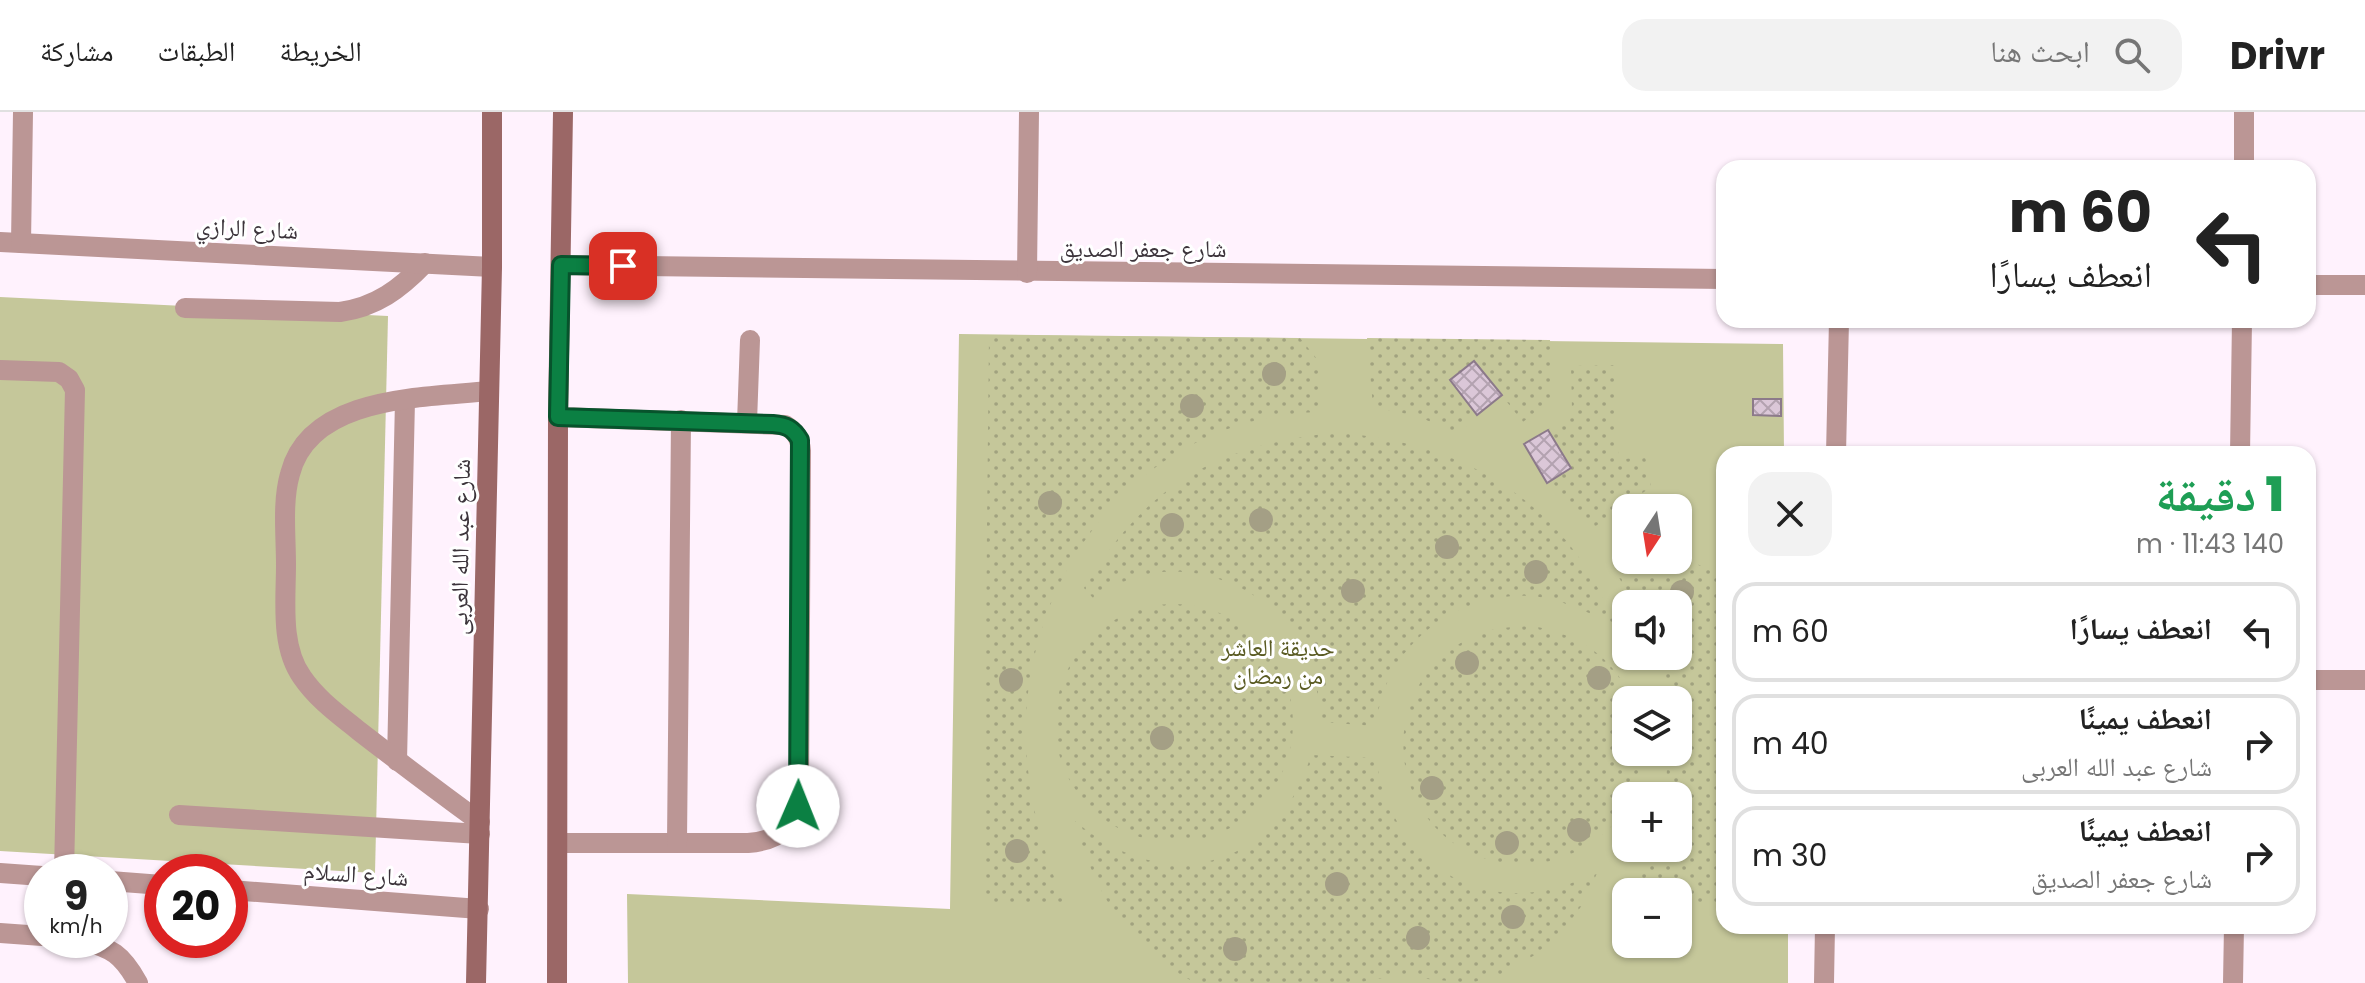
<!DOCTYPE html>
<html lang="ar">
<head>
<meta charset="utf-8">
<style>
	body { margin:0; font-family:Poppins,"Noto Naskh Arabic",sans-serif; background:#f2f2f2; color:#222; direction:rtl; height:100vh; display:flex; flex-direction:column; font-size:30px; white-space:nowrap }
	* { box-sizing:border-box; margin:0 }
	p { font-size:26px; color:#767676 }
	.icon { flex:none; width:44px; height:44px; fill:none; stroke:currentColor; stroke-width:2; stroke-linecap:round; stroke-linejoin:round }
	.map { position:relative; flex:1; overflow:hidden; direction:ltr }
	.details { position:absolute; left:1716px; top:334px; width:600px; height:488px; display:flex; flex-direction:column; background:#fff; border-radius:24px; box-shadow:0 2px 6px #0004; direction:rtl }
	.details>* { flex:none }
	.guide { position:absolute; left:1716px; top:48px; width:600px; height:168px; border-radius:24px; box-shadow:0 2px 6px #0004; direction:rtl; background:#fff; color:#222; overflow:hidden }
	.needle { width:52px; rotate:192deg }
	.tools { position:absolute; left:1612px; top:382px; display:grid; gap:16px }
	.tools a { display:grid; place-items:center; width:80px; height:80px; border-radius:16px; background:#fff; box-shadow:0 2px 6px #0004; font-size:40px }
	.speed { position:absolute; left:24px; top:742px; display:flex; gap:16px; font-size:40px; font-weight:700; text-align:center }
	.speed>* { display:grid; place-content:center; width:104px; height:104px; border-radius:50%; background:#fff; box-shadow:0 2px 6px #0004; line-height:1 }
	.speed small { font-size:20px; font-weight:400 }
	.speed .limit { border:12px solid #d22; background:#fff; color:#111 }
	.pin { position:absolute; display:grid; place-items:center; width:68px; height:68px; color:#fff; margin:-34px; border-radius:16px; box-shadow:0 4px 12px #0006 }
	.me { position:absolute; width:88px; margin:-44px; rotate:1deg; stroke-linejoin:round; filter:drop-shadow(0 0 6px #0008) }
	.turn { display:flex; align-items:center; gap:28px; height:168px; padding:0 32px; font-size:36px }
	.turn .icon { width:104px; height:104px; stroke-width:2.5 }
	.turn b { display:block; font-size:56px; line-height:68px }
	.round { display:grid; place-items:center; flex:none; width:84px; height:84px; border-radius:24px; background:#f2f2f2 }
	.head { display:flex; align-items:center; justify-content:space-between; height:136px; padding:0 32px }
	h1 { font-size:48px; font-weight:800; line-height:60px; color:#1e9e55 }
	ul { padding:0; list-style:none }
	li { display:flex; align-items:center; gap:24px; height:100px; margin:0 16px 12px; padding:0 16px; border:4px solid #e0e0e0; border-radius:24px }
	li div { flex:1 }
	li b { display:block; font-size:30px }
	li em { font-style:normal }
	header { display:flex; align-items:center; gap:48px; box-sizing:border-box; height:112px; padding:0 40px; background:#fff; border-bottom:2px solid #e0e0e0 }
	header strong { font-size:38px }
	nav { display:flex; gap:44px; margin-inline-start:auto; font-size:28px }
	.search { width:560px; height:72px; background:#f2f2f2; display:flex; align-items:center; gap:20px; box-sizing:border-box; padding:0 28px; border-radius:24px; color:#767676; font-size:30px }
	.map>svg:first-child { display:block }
	.park { fill:#c5c79a; fill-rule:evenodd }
	.garden { fill:url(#garden-dots) }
	.building { fill:url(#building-cross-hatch); stroke:#8c7a8a; stroke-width:2 }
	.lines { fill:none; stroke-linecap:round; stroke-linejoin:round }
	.service { stroke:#bb9695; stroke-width:20 }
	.minor { stroke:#bb9695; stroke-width:20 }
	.secondary { stroke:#9b6766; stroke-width:20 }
	.tree { fill:#a49f85 }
	.route-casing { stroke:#07532c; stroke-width:20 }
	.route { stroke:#0b8043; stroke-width:14 }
	.labels { text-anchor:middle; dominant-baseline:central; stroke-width:6; stroke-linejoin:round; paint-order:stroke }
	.street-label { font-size:24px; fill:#3c343b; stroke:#fff }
	.park-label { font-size:24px; fill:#5a5b23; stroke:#fff }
</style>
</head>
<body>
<header>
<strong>Drivr</strong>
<div class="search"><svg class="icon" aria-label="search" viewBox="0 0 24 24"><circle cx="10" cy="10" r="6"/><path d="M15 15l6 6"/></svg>ابحث هنا</div>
<nav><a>الخريطة</a><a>الطبقات</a><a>مشاركة</a></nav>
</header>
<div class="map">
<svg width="2365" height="871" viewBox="0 0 2365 871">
	<defs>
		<pattern id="garden-dots" width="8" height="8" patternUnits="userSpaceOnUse" patternTransform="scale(2)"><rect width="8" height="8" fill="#c5c79a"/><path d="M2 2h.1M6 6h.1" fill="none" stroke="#a1a27f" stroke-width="1.8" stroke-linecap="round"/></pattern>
		<pattern id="building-cross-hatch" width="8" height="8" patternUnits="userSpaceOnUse" patternTransform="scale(2)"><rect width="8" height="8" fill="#dbc7d8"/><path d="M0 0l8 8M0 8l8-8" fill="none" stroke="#b3a2b0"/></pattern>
	</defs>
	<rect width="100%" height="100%" fill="#fff2fd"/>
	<g class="park">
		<polygon points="0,185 388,204 375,761 0,739"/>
		<path d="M959 222 1783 232 1784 342H1724V814H1788V871H628L627 782 950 797ZM1626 396H1678V448H1626ZM1626 492H1678V544H1626ZM1626 588H1678V640H1626ZM1626 684H1678V736H1626ZM1626 780H1678V832H1626Z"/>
	</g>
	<g class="garden">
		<path d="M989 223 1300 226 1321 252V300C1153 303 1033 443 1026 607 1024 671 1039 731 1064 790L983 793Z"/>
		<polygon points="1367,226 1550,228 1553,285 1523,310 1474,249 1450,268 1477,303 1459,322 1417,304 1373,295"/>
		<polygon points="1615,253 1615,312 1619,348 1645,344 1651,375 1593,416 1551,369 1571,356 1548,318 1572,298 1571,254"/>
		<path d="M1335 321C1441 327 1537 372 1593 467 1601 481 1607 497 1614 512 1587 500 1561 487 1532 484 1475 480 1419 511 1392 560 1383 577 1379 595 1375 614L1320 610C1319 581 1314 554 1299 528 1268 478 1201 449 1143 463 1125 468 1109 476 1093 486L1084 476C1145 374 1217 332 1335 321Z"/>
		<polygon points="1678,432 1695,451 1724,465 1724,792 1678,792 1678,780 1630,780 1648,736 1678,736 1678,684 1664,684 1669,640 1678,640 1678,588 1667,588 1657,544 1678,544 1678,492 1634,492 1609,448 1626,438 1626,448 1678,448"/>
		<circle cx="1174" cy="611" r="119"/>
		<path d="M1533 514C1582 524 1610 543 1633 588H1626V640H1642V644L1637 670 1631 684H1626C1626 706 1599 728 1581 737 1555 751 1527 756 1498 750 1382 725 1369 566 1479 522 1496 515 1514 515 1533 514Z"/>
		<path d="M1311 643 1376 646C1392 760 1497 815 1598 759L1583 792 1561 821 1533 844 1501 862 1471 871 1395 864 1355 871H1196C1128 838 1094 780 1075 709 1165 786 1277 758 1311 643Z"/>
	</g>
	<g class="building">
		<polygon points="1474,249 1502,283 1477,303 1450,268"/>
		<polygon points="1753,287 1781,287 1781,304 1753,303"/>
		<polygon points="1548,318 1571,356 1547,371 1524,332"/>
	</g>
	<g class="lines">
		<g class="service">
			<path d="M185 196 340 200C376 195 400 177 425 151"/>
			<polyline points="0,258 59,260 69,267 75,278 64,760"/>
			<polyline points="747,310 750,228"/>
			<polyline points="397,649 405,288"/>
			<polyline points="179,703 480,722"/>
			<path d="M480 710C439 680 399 650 359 619 338 602 317 587 302 565 280 534 286 488 286 453 286 423 282 390 290 362 310 283 424 286 489 279"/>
			<path d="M558 731H748C783 728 797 713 799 677L801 339C800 326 796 320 785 313L558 305"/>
			<polyline points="677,731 681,308"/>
			<polyline points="0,821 42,824"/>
			<path d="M80 828C112 836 122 842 138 871"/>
		</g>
		<g class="minor">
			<polyline points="2244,56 2244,0"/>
			<polyline points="0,130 492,155"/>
			<polyline points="21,131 23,0"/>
			<polyline points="561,153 1724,167"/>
			<polyline points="1027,161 1029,0"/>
			<polyline points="2308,173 2365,173"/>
			<polyline points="1836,342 1839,208"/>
			<polyline points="2240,342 2242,208"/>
			<polyline points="2308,568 2365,568"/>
			<polyline points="0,761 42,764"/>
			<polyline points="110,769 162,773"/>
			<polyline points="230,778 479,797"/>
			<polyline points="1824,871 1825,814"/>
			<polyline points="2233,871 2234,814"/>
		</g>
		<g class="secondary">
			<polyline points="476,871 492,155 492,0"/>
			<polyline points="557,871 558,305 563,0"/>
		</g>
	</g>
	<g class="tree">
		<circle cx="1274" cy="262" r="12"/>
		<circle cx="1192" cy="294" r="12"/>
		<circle cx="1050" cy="391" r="12"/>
		<circle cx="1261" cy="408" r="12"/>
		<circle cx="1172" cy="413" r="12"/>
		<circle cx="1447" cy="435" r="12"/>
		<circle cx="1536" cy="460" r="12"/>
		<circle cx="1353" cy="479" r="12"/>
		<circle cx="1682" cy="480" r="12"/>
		<circle cx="1467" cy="551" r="12"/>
		<circle cx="1599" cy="566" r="12"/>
		<circle cx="1011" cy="568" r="12"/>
		<circle cx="1162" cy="626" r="12"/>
		<circle cx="1432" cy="676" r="12"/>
		<circle cx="1579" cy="718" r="12"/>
		<circle cx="1507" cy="731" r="12"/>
		<circle cx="1017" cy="739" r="12"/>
		<circle cx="1337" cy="772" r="12"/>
		<circle cx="1513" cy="805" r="12"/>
		<circle cx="1418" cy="826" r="12"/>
		<circle cx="1235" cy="837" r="12"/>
	</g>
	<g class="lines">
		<defs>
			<path id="route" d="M623 154 561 153 558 305 773 312C786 313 793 316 800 328L798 694"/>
		</defs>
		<use href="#route" class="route-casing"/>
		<use href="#route" class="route"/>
	</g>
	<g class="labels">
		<g class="street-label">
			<text transform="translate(247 116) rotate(3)">شارع الرازي</text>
			<text x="1143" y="136">شارع جعفر الصديق</text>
			<text transform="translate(460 435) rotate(-89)">شارع عبد الله العربى</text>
			<text transform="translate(356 762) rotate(4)">شارع السلام</text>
		</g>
		<g class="park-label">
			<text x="1278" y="535">حديقة العاشر<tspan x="1278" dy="28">من رمضان</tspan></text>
		</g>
	</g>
</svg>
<div class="tools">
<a><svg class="needle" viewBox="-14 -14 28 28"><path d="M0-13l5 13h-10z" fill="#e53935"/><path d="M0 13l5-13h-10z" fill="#767676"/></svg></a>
<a><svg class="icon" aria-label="sound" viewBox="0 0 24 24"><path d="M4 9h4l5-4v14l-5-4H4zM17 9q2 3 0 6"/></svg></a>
<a><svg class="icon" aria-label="layers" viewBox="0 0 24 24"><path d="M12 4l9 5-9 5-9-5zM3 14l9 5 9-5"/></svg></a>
<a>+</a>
<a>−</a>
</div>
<div class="speed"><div>9<small>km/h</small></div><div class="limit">20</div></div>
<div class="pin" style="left:623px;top:154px;background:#d93025"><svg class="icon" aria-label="arrive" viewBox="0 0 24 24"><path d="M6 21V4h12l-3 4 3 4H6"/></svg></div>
<svg class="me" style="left:798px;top:694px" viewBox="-20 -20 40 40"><circle r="19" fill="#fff"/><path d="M0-13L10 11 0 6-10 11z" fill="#0b8043"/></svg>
<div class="guide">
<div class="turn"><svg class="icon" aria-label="left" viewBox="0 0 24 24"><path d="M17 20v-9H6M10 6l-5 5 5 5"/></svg><div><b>60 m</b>انعطف يسارًا</div></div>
</div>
<section class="details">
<div class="head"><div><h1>1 دقيقة</h1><p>140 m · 11:43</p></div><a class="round"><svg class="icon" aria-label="close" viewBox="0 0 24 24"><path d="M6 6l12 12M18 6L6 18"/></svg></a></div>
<ul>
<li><svg class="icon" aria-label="left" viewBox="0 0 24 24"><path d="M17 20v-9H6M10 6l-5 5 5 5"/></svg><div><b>انعطف يسارًا</b></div><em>60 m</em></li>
<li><svg class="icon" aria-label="right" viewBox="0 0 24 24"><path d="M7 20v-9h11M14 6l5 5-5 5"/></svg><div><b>انعطف يمينًا</b><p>شارع عبد الله العربى</p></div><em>40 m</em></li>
<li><svg class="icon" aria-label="right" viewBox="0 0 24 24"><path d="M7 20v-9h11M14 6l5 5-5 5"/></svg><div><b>انعطف يمينًا</b><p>شارع جعفر الصديق</p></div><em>30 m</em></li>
</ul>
</section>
</div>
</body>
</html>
